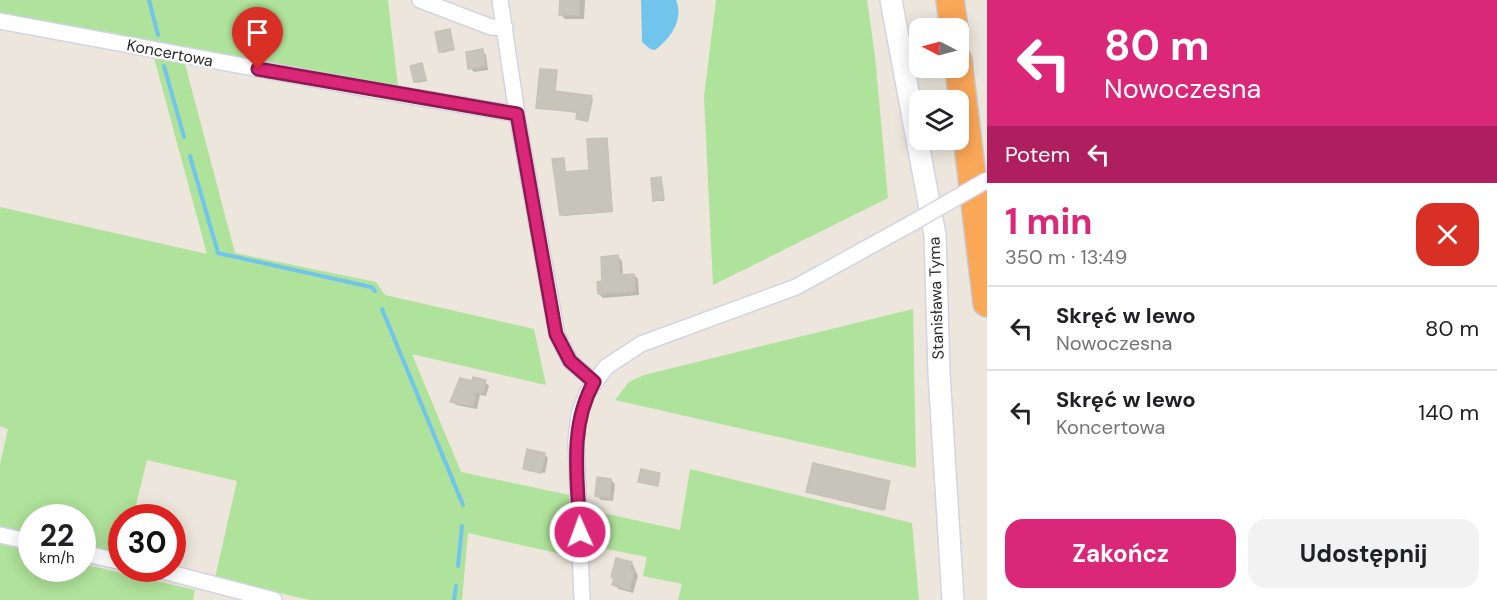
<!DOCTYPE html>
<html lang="pl">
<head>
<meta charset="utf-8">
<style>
	body { margin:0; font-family:"DM Sans",sans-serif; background:#f2f2f2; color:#202124; height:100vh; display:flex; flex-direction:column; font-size:22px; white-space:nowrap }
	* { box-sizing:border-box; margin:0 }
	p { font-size:20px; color:#757577 }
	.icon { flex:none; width:33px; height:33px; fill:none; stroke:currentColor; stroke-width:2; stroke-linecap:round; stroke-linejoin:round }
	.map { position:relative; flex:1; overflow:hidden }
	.drawer { display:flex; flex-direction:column; background:#fff; width:510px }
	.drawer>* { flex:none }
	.guide { background:#db2777; color:#fff; overflow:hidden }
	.needle { width:39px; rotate:276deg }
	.fabs { position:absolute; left:909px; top:18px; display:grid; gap:12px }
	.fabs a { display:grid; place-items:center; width:60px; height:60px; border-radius:12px; background:#fff; box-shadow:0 3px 15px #0003; font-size:30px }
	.speed { position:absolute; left:18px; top:504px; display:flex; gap:12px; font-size:30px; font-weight:700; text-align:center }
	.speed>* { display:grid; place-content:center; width:78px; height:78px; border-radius:50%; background:#fff; box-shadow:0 3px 15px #0003; line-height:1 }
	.speed small { font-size:15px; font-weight:400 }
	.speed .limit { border:9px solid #d22; background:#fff; color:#111 }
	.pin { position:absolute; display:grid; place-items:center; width:51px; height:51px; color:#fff; margin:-62px -26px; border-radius:50% 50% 50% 0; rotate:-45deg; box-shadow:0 0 6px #0007 }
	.pin .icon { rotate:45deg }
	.me { position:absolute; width:66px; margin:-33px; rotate:358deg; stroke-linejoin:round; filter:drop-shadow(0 0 4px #0008) }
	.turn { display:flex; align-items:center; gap:21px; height:126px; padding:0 18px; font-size:27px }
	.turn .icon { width:78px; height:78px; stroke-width:2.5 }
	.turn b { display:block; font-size:42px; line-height:51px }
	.then { display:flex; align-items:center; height:57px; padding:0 18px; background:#0003; gap:12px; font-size:22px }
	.round { display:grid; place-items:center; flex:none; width:63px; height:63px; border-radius:18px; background:#f2f2f2 }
	.summary { display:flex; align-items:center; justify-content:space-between; height:102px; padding:0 18px }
	h1 { font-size:36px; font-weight:700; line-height:45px; color:#db2777 }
	.button { display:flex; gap:12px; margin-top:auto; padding:12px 18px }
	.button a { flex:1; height:69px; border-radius:18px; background:#db2777; color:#fff; font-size:24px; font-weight:700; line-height:69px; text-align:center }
	.button a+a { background:#f2f2f2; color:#202124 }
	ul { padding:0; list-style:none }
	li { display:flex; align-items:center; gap:18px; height:84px; padding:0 18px; border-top:2px solid #e0e0e0 }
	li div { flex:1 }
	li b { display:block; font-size:22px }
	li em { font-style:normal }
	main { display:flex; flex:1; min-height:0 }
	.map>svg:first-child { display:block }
	.green { fill:#afe29a }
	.water { fill:#71c5ed }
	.shadow { fill:#0003 }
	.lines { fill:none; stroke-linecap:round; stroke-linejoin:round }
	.stream { stroke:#71c5ed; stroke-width:4 }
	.building { fill:#c7c4bb; stroke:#c7c2b6; stroke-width:1.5 }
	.street-casing { stroke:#d2d4e3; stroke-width:18 }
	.secondary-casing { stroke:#d2d4e3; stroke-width:24 }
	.highway-casing { stroke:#c8c8c8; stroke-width:30 }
	.street { stroke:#fff; stroke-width:15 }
	.secondary { stroke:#fff; stroke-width:21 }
	.highway { stroke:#fba758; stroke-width:27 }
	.street-bridge-casing { stroke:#d2d4e3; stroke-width:18; stroke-linecap:butt }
	.street-bridge { stroke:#fff; stroke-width:15 }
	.route-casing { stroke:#8e194d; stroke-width:15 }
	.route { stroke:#db2777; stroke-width:10 }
	.labels { text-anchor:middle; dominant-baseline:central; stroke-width:4.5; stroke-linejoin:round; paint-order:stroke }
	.street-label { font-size:16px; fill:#2a2a2a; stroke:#fff }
</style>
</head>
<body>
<main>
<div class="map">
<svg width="987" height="600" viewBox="0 0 987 600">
	<rect width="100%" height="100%" fill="#ece6dc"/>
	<g class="green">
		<polygon points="0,0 388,0 398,87 0,13"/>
		<polygon points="716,0 867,0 875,56 888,198 713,285 704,96"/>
		<polygon points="153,54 184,60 235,253 376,282 385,295 534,329 546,385 412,354 461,472 574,496 574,557 468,533 462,600 310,600 215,578 237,481 147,460 133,517 122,518 121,556 83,546 82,518 32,518 31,534 0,527 0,465 8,429 0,426 0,207 207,254"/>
		<polygon points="913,309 916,468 615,400 629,382 644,375"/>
		<polygon points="690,469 912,523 919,600 678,600 682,584 643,576 647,557 591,546 589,510 680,530"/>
		<polygon points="0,544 31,551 32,568 82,568 83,564 195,590 193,600 0,600"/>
	</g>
	<path class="water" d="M641 0H676C684 19 671 38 655 50L650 49 642 42Z"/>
	<g class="shadow">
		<polygon points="560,0 585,0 584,19 565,19 561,15"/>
		<polygon points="450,31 455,50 442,53 440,51"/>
		<polygon points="482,51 486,55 488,70 474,72 470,68"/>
		<polygon points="422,65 427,81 417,83 416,81"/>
		<polygon points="556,72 556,93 593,99 588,122 579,120 578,113 538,107"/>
		<polygon points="607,139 613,212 563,216 564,160 566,173 591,172"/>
		<polygon points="661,179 664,201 656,201 655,200"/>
		<polygon points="618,257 622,261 623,276 634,275 638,279 639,295 603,298 599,294"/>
		<polygon points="461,380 485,382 489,386 486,396 480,395 477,409 456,405 452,401"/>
		<polygon points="544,454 548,458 545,473 524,469"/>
		<polygon points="611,480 615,484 613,501 601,500 597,496"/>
		<polygon points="890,482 885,510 809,493"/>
		<polygon points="632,563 638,576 633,593 618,589 612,577"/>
	</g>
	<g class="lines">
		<g class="stream">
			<polyline points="149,0 158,35"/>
			<polyline points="164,66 184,137"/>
			<polyline points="190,156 218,253 371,287 375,291"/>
			<polyline points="382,309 463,505"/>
			<polyline points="458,566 462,526"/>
			<polyline points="454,600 456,586"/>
		</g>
	</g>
	<g class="building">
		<polygon points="560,0 579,0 579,15 559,15"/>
		<polygon points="450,29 454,49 439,52 435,32"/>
		<polygon points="483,49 485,66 468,69 466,52"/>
		<polygon points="422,63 426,79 414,82 410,66"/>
		<polygon points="540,69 557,70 555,91 592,96 587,121 576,119 577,112 536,108"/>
		<polygon points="607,138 612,211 560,215 552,159 564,158 565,172 589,170 587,139"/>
		<polygon points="661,177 664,199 653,201 651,178"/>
		<polygon points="618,255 620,275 634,274 635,291 598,294 597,282 602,281 601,257"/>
		<polygon points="473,377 486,380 483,393 476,392 473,406 450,402 460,378 472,381"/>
		<polygon points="527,449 545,453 541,473 523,469"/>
		<polygon points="813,463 890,481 883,510 806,492"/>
		<polygon points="641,469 660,473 658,486 638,482"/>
		<polygon points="597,477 611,479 610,498 595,496"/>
		<polygon points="616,558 632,562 630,570 634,571 629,590 612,585 614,578 611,577"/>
	</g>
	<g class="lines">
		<defs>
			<g id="street">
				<polyline points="420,0 491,27 505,28"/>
				<polyline points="500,0 517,114 557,335 570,361 594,382"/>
				<polyline points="0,21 373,90 517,114"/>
				<polyline points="0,535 32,542"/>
				<polyline points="82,553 122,562"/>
				<polyline points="151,568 274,600"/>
				<polyline points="582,600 576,441 579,414 587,393 606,367 641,344 796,287 914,222"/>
			</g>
			<polyline id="secondary" points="891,0 935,235 939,373 953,600"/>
			<g id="highway">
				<polyline points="950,0 954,28"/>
				<polyline points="958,60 987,303"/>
			</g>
		</defs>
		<use href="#street" class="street-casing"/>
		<use href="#secondary" class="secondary-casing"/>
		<use href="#highway" class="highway-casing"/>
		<use href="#street" class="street"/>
		<use href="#secondary" class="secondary"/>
		<use href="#highway" class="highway"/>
		<defs>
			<polyline id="street-bridge" points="914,222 987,180"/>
		</defs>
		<use href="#street-bridge" class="street-bridge-casing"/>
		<use href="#street-bridge" class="street-bridge"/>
	</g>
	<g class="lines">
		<defs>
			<path id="route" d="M258 69 517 114 556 334 570 361 594 382C568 428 578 481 580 532"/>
		</defs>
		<use href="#route" class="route-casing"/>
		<use href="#route" class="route"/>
	</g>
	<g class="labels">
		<g class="street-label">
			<text transform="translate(170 53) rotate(11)">Koncertowa</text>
			<text transform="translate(936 298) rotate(-92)">Stanisława Tyma</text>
		</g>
	</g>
</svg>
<div class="fabs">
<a><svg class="needle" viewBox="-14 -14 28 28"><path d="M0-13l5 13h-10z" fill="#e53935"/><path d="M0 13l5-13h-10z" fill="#757577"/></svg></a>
<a><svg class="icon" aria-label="layers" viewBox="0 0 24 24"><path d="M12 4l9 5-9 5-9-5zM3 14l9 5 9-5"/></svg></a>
</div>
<div class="speed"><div>22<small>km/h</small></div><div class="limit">30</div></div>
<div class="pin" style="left:258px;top:69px;background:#d93025"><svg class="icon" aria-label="arrive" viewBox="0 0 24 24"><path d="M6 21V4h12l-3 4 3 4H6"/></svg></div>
<svg class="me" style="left:580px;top:532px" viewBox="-20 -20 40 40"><circle r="17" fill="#db2777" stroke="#fff" stroke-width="3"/><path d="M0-11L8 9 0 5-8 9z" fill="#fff"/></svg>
</div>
<section class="drawer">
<div class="guide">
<div class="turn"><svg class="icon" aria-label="left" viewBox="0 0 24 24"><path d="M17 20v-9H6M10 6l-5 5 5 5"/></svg><div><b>80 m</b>Nowoczesna</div></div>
<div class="then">Potem<svg class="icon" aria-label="left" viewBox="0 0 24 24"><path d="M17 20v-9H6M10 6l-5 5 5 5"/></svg></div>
</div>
<div class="summary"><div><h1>1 min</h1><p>350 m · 13:49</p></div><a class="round" style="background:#d93025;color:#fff"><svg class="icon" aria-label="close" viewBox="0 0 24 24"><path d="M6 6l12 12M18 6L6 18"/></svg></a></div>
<ul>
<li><svg class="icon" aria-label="left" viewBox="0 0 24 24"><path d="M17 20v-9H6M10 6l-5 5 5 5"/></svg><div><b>Skręć w lewo</b><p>Nowoczesna</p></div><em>80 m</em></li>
<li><svg class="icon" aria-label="left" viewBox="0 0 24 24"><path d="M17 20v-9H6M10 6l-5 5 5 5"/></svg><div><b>Skręć w lewo</b><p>Koncertowa</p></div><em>140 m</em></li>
</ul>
<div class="button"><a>Zakończ</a><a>Udostępnij</a></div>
</section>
</main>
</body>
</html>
